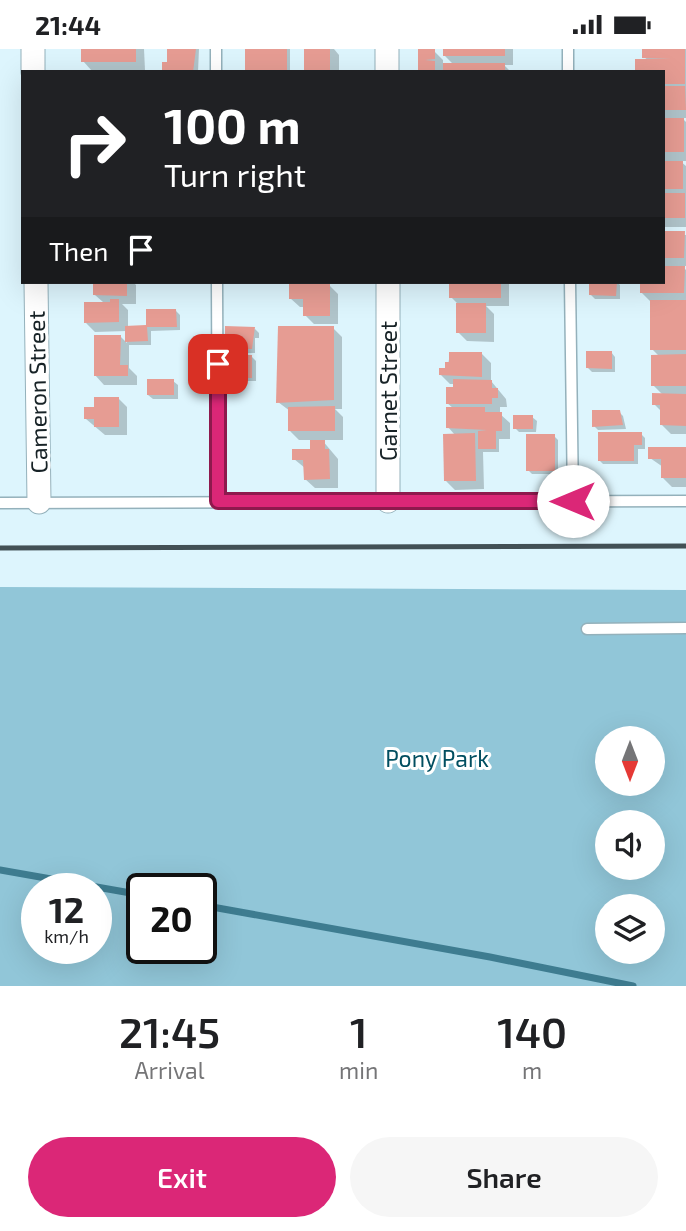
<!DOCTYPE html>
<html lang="en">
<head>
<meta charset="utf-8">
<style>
	body { margin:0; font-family:"Exo 2",sans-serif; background:#f6f6f6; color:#202124; height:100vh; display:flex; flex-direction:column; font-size:26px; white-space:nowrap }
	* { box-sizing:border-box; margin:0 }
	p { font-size:23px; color:#757577 }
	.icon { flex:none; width:38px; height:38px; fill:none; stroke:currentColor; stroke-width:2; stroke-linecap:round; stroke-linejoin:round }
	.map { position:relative; height:937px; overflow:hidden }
	.side { display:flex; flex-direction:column; background:#fff; flex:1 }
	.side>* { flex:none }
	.guide { position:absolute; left:21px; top:21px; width:644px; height:214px; border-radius:0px; box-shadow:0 7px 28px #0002; background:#202124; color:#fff; overflow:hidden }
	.needle { width:46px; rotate:180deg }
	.controls { position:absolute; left:595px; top:677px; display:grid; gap:14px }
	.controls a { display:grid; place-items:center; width:70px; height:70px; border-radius:50%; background:#fff; box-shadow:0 7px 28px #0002; font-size:35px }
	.speed { position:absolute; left:21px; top:824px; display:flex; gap:14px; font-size:35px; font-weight:700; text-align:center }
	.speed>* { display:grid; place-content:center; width:91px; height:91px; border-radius:50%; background:#fff; box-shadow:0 7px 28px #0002; line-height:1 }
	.speed small { font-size:18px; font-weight:400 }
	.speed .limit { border:4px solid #111; border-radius:10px; background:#fff; color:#111 }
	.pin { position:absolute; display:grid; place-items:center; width:60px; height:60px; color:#fff; margin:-30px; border-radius:14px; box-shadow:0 4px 10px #0006 }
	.me { position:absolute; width:77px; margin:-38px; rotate:270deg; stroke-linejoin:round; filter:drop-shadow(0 0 5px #0008) }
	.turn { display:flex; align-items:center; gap:24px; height:147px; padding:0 28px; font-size:32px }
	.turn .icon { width:91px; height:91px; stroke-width:2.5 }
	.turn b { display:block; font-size:49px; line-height:60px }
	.then { display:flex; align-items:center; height:66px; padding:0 28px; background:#0003; gap:14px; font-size:26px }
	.eta { display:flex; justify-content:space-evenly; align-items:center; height:119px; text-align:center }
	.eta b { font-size:42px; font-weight:600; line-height:49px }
	.action { display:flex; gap:14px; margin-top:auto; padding:14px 28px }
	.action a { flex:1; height:80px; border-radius:42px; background:#db2777; color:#fff; font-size:28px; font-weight:600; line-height:80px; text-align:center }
	.action a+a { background:#f6f6f6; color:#202124 }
	.status { display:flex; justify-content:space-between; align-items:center; height:49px; padding:0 35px; background:#fff; direction:ltr }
	.status svg { height:19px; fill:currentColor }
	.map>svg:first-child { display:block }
	.green { fill:#91c6d8; fill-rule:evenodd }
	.shadow { fill:#0003 }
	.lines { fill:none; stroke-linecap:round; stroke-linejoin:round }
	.stream { stroke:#3e7c90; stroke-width:7 }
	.building { fill:#e69c93 }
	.service-casing { stroke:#94b1bb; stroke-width:13 }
	.minor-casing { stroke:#94b1bb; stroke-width:25 }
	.service { stroke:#fff; stroke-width:10 }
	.minor { stroke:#fff; stroke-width:23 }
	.rail { stroke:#425055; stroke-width:5 }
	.route-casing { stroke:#8e194d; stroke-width:18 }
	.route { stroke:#db2777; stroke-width:12 }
	.labels { text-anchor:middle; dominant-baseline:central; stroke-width:6; stroke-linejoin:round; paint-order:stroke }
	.street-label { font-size:23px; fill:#172226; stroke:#fff }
	.park-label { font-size:23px; fill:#014e60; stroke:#fff }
</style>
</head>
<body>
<div class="status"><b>21:44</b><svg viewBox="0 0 49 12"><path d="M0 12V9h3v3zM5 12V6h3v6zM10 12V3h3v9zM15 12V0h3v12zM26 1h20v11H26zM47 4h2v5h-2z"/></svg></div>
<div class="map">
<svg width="686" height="937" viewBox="0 0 686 937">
	<rect width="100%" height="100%" fill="#ddf5fd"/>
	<path class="green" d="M0 538 686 541V937H0ZM607 690H653V735H607ZM607 774H653V819H607ZM37 840H96V900H37ZM142 840H201V900H142ZM607 858H653V903H607Z"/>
	<g class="shadow">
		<polygon points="83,0 144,0 145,21 92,22 83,12"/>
		<polygon points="169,0 199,0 198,23 164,23 169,15"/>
		<polygon points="247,0 290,0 290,23 248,23"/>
		<polygon points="306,0 334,0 339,6 339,23 306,23"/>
		<polygon points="445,0 513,0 513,16 504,16 511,23 419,21 420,2 434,2 443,11 443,16 454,16 445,7"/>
		<polygon points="656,0 686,0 686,69 682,69 686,73 686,112 680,112 686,117 686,178 663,178 663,23 644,8"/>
		<polygon points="663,184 686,186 686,217 682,217 686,221 686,385 671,385 662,376 662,363 654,355 663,346 653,336 659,307 652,300 650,252 641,243 641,233 663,233"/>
		<polygon points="95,233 133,233 136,236 136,255 122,255 128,261 128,278 148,278 148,262 176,262 180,266 180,281 151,282 151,296 129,296 129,319 137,327 137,336 104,336 95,326 120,287 127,294 127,282 95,283 86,274 103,253 95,246"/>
		<polygon points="451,233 509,234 509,257 486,257 494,265 494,293 467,292 458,283 458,255 451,248"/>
		<polygon points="591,233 617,233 620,236 620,250 595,250 591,246"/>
		<polygon points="329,236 338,245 338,275 314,275 305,266 305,258 300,258 290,249"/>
		<polygon points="333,279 342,288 342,360 335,360 343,368 343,391 322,391 338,410 338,439 315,439 305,430 305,419 294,410 312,402 312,391 299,391 290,382 290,362 278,353"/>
		<polygon points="255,280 259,284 259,289 255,289 255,304 231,304 227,299"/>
		<polygon points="611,303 615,308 615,323 592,323 588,319"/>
		<polygon points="450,305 482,305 491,314 491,332 506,350 507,358 500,358 500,365 510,374 510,390 499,390 499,403 483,403 484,440 455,441 446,432 455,386 448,378 453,359 447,354 455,335 450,335 441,326 447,321"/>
		<polygon points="251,307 256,312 256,332 231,332 227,328"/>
		<polygon points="173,332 178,336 178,350 153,350 148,346"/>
		<polygon points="118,349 127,358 127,386 105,386 86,370 96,360"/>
		<polygon points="619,363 623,367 626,380 598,381 594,377"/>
		<polygon points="532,368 537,372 536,383 519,383 515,379"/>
		<polygon points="641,385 645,389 645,400 638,400 638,415 603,415 599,411"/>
		<polygon points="554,387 558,391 558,425 532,425 528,421"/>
		<polygon points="686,400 686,438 672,438 663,429 663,418 650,409"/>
	</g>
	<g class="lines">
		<g class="stream">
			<polyline points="0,821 142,846"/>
			<polyline points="201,856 490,908 633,937"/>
		</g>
	</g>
	<g class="building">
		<rect x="81" y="0" width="55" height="13"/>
		<polygon points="167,0 196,0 193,23 162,23 162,13 167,13"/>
		<rect x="245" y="0" width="42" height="22"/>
		<rect x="304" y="0" width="26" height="23"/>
		<polygon points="418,0 435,0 435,10 425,11 435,12 435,22 418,22"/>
		<rect x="443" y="0" width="62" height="7"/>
		<polygon points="642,0 685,0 685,35 663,35 663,23 635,23 635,10 671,10 642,9"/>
		<rect x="443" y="14" width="62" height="9"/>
		<polygon points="663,37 685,37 686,61 663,61"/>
		<rect x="663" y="69" width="21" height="34"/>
		<rect x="663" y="112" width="20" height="28"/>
		<rect x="663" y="144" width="22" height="25"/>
		<polygon points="663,182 685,182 684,209 663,209"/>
		<polygon points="663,217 685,217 684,244 640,244 640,233 663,233"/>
		<polygon points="93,233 127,233 127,247 93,246"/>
		<rect x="449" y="233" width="52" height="16"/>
		<polygon points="589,233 617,233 616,247 589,246"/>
		<polygon points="289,234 330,234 330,267 303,267 303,250 289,250"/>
		<polygon points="110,250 119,250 119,273 84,274 84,253 110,253"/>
		<rect x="650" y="251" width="36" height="50"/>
		<rect x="456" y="254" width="30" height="30"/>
		<polygon points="146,260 176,260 177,278 147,278 148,292 125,293 125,277 146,276"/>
		<polygon points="225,277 255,278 252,300 225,300"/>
		<polygon points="278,277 334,277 334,351 276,354"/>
		<polygon points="94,286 121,286 120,316 128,316 128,327 94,327"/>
		<polygon points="586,302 612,302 612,320 586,319"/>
		<polygon points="449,303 482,303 482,328 439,326 439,319 445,319 445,313 449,313"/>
		<polygon points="686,305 686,337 651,337 651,306"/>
		<rect x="226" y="306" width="26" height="23"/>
		<rect x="147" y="330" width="27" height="16"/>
		<polygon points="453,330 492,331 492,339 498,339 498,349 492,349 492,355 446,355 446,338 453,338"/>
		<polygon points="652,344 686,345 686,377 660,376 660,356 652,356"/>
		<polygon points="94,348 119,348 119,378 94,378 94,370 84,370 84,358 94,358"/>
		<polygon points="335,357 335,382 288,382 288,358"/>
		<polygon points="446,358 485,358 485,363 502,363 502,382 496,382 496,400 478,400 478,382 487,381 446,379"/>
		<polygon points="592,361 620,361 623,376 592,378"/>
		<rect x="513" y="366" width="20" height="14"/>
		<polygon points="598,383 642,383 642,396 634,396 634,412 598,412"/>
		<polygon points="475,384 476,432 444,432 443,385"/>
		<rect x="526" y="385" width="29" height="37"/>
		<polygon points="310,391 325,391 325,400 329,400 330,430 304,431 303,411 292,411 292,400 310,400"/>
		<polygon points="648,398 686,398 686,429 661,429 661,410 648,410"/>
	</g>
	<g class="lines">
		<defs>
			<g id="service">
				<polyline points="216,0 216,23"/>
				<polyline points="568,0 568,23"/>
				<polyline points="217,233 218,452"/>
				<polyline points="570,233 573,452"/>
				<polyline points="0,454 686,452"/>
				<polyline points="587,580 686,579"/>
			</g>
			<g id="minor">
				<polyline points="33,0 33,23"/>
				<polyline points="387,0 387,23"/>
				<polyline points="36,233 39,453"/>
				<polyline points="388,233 388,452"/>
			</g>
		</defs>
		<use href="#service" class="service-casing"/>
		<use href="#minor" class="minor-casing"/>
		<use href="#service" class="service"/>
		<use href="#minor" class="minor"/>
		<polyline class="rail" points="0,499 686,497"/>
	</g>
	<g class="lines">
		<defs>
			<polyline id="route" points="218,315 218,452 573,452"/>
		</defs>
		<use href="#route" class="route-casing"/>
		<use href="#route" class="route"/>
	</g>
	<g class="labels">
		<g class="street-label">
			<text transform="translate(388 342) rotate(-90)">Garnet Street</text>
			<text transform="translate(37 343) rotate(-91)">Cameron Street</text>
		</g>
		<g class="park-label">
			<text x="437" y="709">Pony Park</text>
		</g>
	</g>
</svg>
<div class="controls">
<a><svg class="needle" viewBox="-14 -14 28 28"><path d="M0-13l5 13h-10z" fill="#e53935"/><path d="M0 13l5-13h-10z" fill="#757577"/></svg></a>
<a><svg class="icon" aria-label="sound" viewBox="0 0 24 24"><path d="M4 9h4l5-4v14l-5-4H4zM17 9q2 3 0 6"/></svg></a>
<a><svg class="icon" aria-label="layers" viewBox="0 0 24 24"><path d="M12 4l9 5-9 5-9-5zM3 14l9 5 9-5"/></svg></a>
</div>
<div class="speed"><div>12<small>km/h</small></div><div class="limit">20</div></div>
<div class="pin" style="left:218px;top:315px;background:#d93025"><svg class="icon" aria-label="arrive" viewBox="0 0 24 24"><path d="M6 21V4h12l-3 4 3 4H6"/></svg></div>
<svg class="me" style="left:573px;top:452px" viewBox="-20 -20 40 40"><circle r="19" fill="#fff"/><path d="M0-13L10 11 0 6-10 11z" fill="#db2777"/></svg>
<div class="guide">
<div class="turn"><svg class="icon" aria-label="right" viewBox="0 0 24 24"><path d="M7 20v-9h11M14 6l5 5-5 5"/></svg><div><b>100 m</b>Turn right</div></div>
<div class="then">Then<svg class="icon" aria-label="arrive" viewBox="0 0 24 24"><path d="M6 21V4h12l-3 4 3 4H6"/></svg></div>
</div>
</div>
<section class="side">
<div class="eta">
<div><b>21:45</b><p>Arrival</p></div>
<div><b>1</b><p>min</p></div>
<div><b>140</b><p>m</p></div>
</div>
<div class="action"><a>Exit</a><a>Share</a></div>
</section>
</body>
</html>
